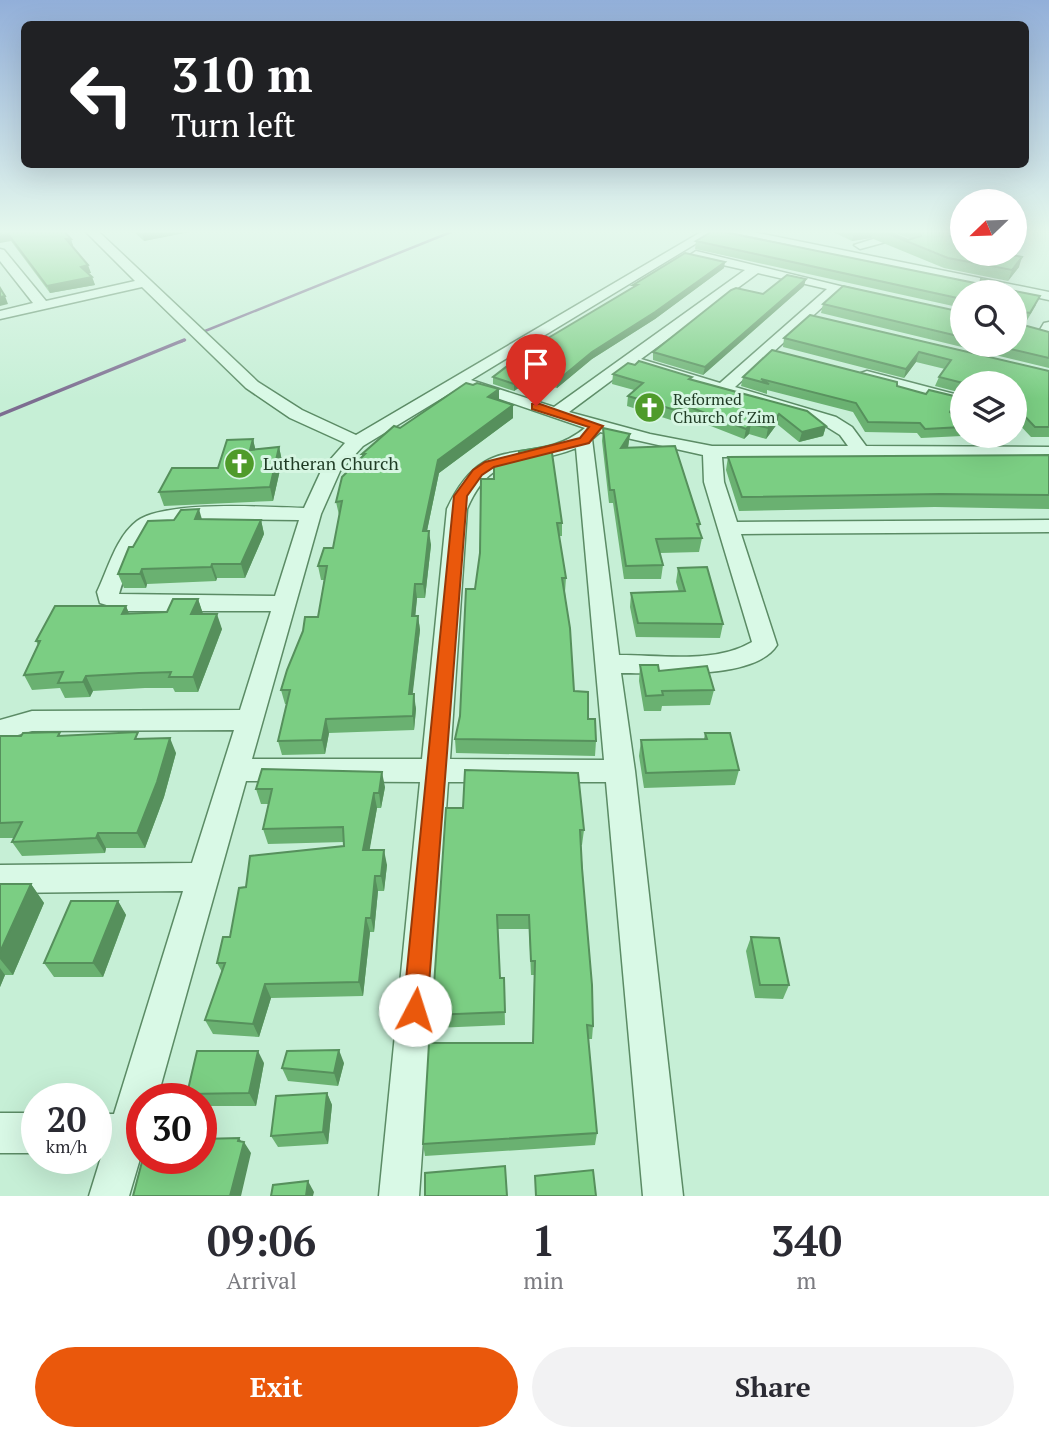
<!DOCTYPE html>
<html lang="en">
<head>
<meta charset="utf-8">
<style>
	body { margin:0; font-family:"PT Serif",serif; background:#f2f2f3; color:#2b2b33; height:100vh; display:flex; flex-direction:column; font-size:26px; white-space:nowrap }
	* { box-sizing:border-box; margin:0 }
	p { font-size:23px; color:#7c7c81 }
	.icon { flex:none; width:38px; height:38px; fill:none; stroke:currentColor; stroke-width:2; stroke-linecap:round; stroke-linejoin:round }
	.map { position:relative; height:1196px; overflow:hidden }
	.drawer { display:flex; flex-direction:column; background:#fff; flex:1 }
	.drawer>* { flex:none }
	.hud { position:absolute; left:21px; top:21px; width:1008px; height:147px; border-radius:10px; box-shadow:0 7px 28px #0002; background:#202124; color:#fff; overflow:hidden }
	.needle { width:46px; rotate:247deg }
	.fabs { position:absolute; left:950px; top:189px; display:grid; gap:14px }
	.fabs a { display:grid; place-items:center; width:77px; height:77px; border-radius:50%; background:#fff; box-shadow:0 7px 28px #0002; font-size:35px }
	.speed { position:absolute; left:21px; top:1083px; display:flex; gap:14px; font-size:35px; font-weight:700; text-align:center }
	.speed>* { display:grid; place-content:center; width:91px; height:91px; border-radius:50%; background:#fff; box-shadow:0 7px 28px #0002; line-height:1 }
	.speed small { font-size:18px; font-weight:400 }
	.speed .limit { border:10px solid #d22; background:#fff; color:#111 }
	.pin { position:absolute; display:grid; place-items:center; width:60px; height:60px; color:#fff; margin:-72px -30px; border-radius:50% 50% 50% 0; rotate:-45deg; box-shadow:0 0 7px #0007 }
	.pin .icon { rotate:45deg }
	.me { position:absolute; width:77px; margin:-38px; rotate:5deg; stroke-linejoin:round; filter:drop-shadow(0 0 5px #0008) }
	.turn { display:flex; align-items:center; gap:24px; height:147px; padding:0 35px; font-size:32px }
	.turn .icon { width:91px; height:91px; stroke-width:2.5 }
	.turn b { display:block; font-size:49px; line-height:60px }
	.eta { display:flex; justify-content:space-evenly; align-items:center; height:119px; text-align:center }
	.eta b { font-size:42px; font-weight:800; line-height:49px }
	.primary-button { display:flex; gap:14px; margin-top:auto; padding:14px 35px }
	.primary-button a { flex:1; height:80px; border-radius:42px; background:#ea580c; color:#fff; font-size:28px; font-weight:800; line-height:80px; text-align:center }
	.primary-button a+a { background:#f2f2f3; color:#2b2b33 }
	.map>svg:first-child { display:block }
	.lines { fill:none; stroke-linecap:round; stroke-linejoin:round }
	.stream-far1 { stroke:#7d6d91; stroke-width:2.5 }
	.stream { stroke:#7d6d91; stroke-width:3.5 }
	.minor-casing { stroke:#5b8b65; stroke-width:3 }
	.minor { fill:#d9f9e6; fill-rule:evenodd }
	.wall { fill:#6ab171 }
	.shaded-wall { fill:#56905c }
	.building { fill:#7bce83; stroke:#56905c; stroke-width:2 }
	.route { fill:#ea580c; stroke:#983908; stroke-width:2 }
	.labels { text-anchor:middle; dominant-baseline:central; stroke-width:6; stroke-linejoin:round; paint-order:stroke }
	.far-poi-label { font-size:16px; fill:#1f3b24; stroke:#d6f6e2; text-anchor:start }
	.poi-label { font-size:18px; fill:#1f3b24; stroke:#d6f6e2; text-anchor:start }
</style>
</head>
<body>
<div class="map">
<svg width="1049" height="1196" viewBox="0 0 1049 1196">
	<rect width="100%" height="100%" fill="#c6efd6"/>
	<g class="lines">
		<g class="stream-far1">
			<polyline points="205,331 451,232"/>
			<polyline points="180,342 185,340"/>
		</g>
		<polyline class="stream" points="0,415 184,340"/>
		<defs>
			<g id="minor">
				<path d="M86 232H99L258 382 302 410 356 435 701 232H715L471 380 554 407 745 270 692 258 690 255 696 251 877 295 870 299 839 292 735 387 836 417 852 427 866 446 1049 447V457H722L724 482 737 522 1049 520V532L741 534 777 645C755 681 658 673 621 673L635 771 683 1196H643L606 782H448L419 1196H379L420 782 246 781 157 1099H142V1152L129 1196H89L102 1154H96V1114H114L183 891 0 893V865L192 863 234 730 32 731 0 740V720L32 711 240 710 271 611H126L100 603 97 592C108 569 116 537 137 521 166 500 266 507 304 508L322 469 345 443 290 418 246 388 142 287 0 319V311L33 303 0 261V249L4 250 46 301 135 281ZM758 273 827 289 720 383 641 359ZM631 366 824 425 840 435 848 446H712L650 434 569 412ZM462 386 585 428C532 471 486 424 447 509L422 759H252L321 514 340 471 363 446ZM600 432 703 455 704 482 752 642C715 664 660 655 619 655L592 439ZM576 448 604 760 450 759 467 509C493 448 526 469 576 448ZM224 519 299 520 275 596 119 594C141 523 154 522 224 519Z"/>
				<polygon points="730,232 753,232 1049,292 1049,300"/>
				<polygon points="889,234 895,238 893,240 860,249 854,245"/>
				<polygon points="1049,322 1049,336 1040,336 1038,333 1044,323"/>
				<polygon points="867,371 962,396 962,406 861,379 861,373"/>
				<rect x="0" y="1113" width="37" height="40"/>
			</g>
		</defs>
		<use href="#minor" class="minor-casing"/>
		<use href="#minor" class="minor"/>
	</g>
	<g class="wall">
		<polygon points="0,232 71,239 73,246 72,246 91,273 88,273 92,277 95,285 50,293 11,241"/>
		<polygon points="134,232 189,232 144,241"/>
		<polygon points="833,232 890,232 908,240 910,239 893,232 947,232 950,236 1019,267 1008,281 944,268 871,238 852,241"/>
		<polygon points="696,241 1001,288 1036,305 1026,322 1016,320 1016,323 1049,332 1049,368 821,313 823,304 962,312 962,345 1015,345 962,292 962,308 695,249"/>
		<polygon points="724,268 655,319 592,359 557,388 553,387 542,395 520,387 514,391 493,384 493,377 633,288 633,285"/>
		<polygon points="804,286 703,375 653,360 653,352"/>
		<polygon points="810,315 1049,371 1049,437 1031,437 1015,420 1015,383 962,383 962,393 935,386 939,377 945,369 916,362 904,378 783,347 784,338"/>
		<polygon points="613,374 691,380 826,426 823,436 799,442 777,424 766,439 749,434 744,439 680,414 674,421 627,406 628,396 634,390 612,384"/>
		<polygon points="743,377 897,386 926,394 958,397 951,413 962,424 962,436 921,438 917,433 865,432 853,412 767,390 767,394 741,386"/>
		<polygon points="499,401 513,405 513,418 439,473 427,531 431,545 425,598 417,598 415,616 418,616 420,630 412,694 416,709 414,730 329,733 325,754 282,755 278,741 287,704 285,704 281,690 318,617 324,580 321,580 318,566 333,548 339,515 336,502 362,456 362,454 400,428"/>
		<polygon points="603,428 630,434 628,448 700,524 699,529 702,538 699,552 660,553 663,565 661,579 624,579 613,503 609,503 602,441"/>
		<polygon points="253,439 255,449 279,447 282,461 273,501 164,506 159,492 218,468"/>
		<polygon points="1049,455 1049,509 935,507 739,511 726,470 728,457"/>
		<polygon points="494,479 562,523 562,536 559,536 566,578 565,592 574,691 588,719 596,741 595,756 456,753 455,739 460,716 475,589"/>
		<polygon points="202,519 261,520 264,534 245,578 217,578 216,581 147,584 146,588 124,588 118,574 133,547"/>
		<polygon points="678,568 723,624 720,638 636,637 630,607 631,593 679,592 676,582"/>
		<polygon points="198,599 203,614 222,629 198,692 175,692 173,688 145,688 93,691 90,697 65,698 60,688 32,690 24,675 38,645 36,641 126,606 129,614 167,612"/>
		<polygon points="640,665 714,690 710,705 662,706 661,711 644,711 639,681"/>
		<polygon points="705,733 739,770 735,785 644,788 639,756 641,740 704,739"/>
		<polygon points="62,735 141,739 176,753 164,797 145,848 106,848 105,853 22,856 12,842 14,838 0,838 0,736"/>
		<polygon points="385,787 381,808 377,808 369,850 387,865 384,891 378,891 374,932 370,932 363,996 271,998 259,1037 213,1034 205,1020 222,972 217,963 230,937 344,846 344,842 268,844 263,829 269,804 261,804 256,789"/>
		<polygon points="446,808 584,830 582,845 581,845 593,1026 592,1039 588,1039 597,1133 595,1145 425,1156 423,1144 533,1043 534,975 531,975 529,929 498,929 500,978 504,978 505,1025 435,1028 432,1015"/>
		<polygon points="0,884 31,884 44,903 13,975 5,975 0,987"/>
		<polygon points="118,901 126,915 103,977 54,977 44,963"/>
		<polygon points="751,937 789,985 783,999 755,998 746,951"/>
		<polygon points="264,1063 256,1106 201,1106 201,1099 190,1099 187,1094"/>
		<polygon points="344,1063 338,1086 288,1081 282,1068"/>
		<polygon points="327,1093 332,1105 328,1144 278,1147 271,1136"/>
	</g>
	<g class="shaded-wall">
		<polygon points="142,232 189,232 144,241"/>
		<polygon points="854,232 873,232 871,238 852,241"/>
		<polygon points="8,234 11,241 0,243 0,236"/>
		<polygon points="66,239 71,239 73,246 69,247"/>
		<polygon points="1022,257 1019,267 1008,281 1012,270"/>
		<polygon points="725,262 724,268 655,319 592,359 557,388 557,381 592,352"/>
		<polygon points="88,265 91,273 84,274 81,267"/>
		<polygon points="92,277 95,285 50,293 47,286"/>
		<polygon points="806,279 804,286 703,375 705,367"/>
		<polygon points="5,296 8,304 0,306 0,297"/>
		<polygon points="919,352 916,362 904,378 906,369"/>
		<polygon points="520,380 520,387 514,391 514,384"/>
		<polygon points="553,380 553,387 542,395 542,387"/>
		<polygon points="499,389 499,402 488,397"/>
		<polygon points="682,404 680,414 674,421 675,410"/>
		<polygon points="513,405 513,418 439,473 424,545 423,531 438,460"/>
		<polygon points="779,414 777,424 766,439 768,428"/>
		<polygon points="751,424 749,434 744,439 746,429"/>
		<polygon points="826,426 823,436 799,442 802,432"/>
		<polygon points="630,434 628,447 620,460 621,448"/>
		<polygon points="253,439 256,452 250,450"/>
		<polygon points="279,447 282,461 273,501 270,487"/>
		<polygon points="199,509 203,523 195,519"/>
		<polygon points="261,520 264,534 245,578 241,564"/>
		<polygon points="429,531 431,545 425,598 423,584"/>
		<polygon points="212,564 217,578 216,581 211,567"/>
		<polygon points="142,569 147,584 146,588 140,574"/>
		<polygon points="415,584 417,598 414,630 412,616"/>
		<polygon points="198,599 203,614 191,614"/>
		<polygon points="126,606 132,621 122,614"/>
		<polygon points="217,614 222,629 198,692 193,677"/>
		<polygon points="418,616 420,630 411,709 409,694"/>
		<polygon points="86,676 93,691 90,697 83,682"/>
		<polygon points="414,694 416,709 414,730 413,716"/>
		<polygon points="326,719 329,733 325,754 322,740"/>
		<polygon points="170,738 176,753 164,797 145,848 137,833"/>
		<polygon points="382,772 385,787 381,808 379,793"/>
		<polygon points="374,793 377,808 367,865 363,850"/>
		<polygon points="98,833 106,848 105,853 96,838"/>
		<polygon points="384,850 387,865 384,891 381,876"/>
		<polygon points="375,876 378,891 374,932 371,918"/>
		<polygon points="31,884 44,903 13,975 0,959 0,952"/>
		<polygon points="118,901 126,915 103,977 93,963"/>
		<polygon points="366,918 370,932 363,996 359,982"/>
		<polygon points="0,968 5,975 0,987"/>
		<polygon points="265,984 271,998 259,1037 253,1024"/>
		<polygon points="339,1050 344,1063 338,1086 334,1073"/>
		<polygon points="258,1051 264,1063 256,1106 249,1093"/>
		<polygon points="327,1093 332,1105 328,1144 323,1132"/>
		<polygon points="239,1138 243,1144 244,1142 251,1153 241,1196 230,1196"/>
		<polygon points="308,1181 314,1192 313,1196 306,1196"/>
	</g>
	<g class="building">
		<polygon points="0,232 65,232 71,239 66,239 88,265 81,267 92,277 47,286 8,234 0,236"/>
		<polygon points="711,232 724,232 980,284 981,279 1003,284 1000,288 1040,296 1030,313 1017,311 1016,323 1049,332 1049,358 993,345 1015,345 1015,292 962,292 962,299 696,241"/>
		<polygon points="884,232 890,232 908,240 921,236 919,232 947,232 951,234 950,236 962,238 962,254 1008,254 1022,257 1012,270 948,258"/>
		<polygon points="685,253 725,262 655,312 592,352 557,381 553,380 542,387 520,380 514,384 493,377 528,350 637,285 633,285"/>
		<polygon points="787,275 806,279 705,367 653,352 731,290 736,288 763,294"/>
		<polygon points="843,286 962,312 962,337 823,304"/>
		<polygon points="0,288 5,296 0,297"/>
		<polygon points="810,315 1049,371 1049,427 1035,427 1015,406 1015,383 982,383 968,380 966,383 963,383 939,377 951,360 919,352 906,369 784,338"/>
		<polygon points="772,350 897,382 897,386 926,394 929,390 958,397 950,412 962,424 962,427 925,429 920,423 868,422 856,403 761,379 769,384 743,377"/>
		<polygon points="639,361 692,377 689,379 807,411 826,426 802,432 779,414 768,428 751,424 746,429 682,404 675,410 628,396 643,383 613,374 628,363 635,365"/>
		<polygon points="466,383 473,385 477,383 499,389 488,397 513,405 438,460 423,531 429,531 423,584 415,584 412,616 418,616 409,694 414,694 413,716 326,719 322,740 278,741 290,690 281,690 287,670 303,631 305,617 318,617 327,566 318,566 324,548 333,548 342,501 336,502 342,477 365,454 362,454 394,426 400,428"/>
		<polygon points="603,428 630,434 621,448 675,446 700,524 697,524 702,538 656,539 663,565 626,566 614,490 610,490"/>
		<polygon points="253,439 250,450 279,447 270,487 159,492 172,468 218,468 227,440"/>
		<polygon points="551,446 562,523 557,523 566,578 562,578 570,628 574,691 588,692 588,719 595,719 596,741 455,739 460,716 466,589 475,589 480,553 481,479 494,479 494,462 498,459 519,459 519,451"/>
		<polygon points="1049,455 1049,495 940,494 742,497 728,457"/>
		<polygon points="199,509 195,519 261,520 241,564 212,564 211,567 142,569 140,574 118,574 129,547 133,547 148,521 174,520 181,510"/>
		<polygon points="707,567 723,624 638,623 631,593 685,591 678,568"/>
		<polygon points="173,599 198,599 191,614 217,614 193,677 169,677 171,672 139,673 86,676 83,682 58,683 63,672 24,675 40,641 36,641 55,606 126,606 122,614 167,612"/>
		<polygon points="640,665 658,665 659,671 707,666 714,690 662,691 663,695 646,696"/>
		<polygon points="60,732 58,736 138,732 135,739 170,738 157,782 137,833 98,833 96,838 12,842 22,822 0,823 0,736 21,736 23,733"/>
		<polygon points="705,733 730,733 739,770 646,773 641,740 707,739"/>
		<polygon points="262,769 382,772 379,793 374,793 363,850 384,850 381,876 375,876 371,918 366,918 359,982 265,984 253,1024 205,1020 225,963 217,963 223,937 230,937 239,888 246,887 250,856 344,846 343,827 263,829 272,789 256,789"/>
		<polygon points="465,770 578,773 584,830 580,830 582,868 592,985 593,1026 587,1025 597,1133 423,1144 429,1043 533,1043 535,961 531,961 529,915 497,915 500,978 504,978 505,1012 432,1015 446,808 463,808"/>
		<polygon points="0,884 31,884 0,952"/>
		<polygon points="71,901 118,901 93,963 44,963"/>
		<polygon points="751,937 779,938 789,985 760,985"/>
		<polygon points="339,1050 334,1073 282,1068 287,1051"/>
		<polygon points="197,1051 258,1051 249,1093 187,1094"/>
		<polygon points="327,1093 323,1132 271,1136 276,1096"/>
		<polygon points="239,1138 238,1141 244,1142 230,1196 133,1196 143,1158 201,1158 201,1139"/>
		<polygon points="505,1166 507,1196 425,1196 425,1173"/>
		<polygon points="593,1170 596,1196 536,1196 535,1176"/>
		<polygon points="308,1181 306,1196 271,1196 273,1185"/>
	</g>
	<linearGradient id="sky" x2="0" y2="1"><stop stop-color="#92afd9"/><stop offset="0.58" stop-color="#e5f8ed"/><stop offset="1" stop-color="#e5f8ed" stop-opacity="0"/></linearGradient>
	<rect width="1049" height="399" fill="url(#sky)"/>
	<polygon class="route" points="532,404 540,404 603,426 589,443 494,467 482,475 467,496 427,1010 424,1019 415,1022 406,1019 403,1010 454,496 473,470 485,462 580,438 589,427 532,409"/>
	<defs>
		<symbol id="church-disc" viewBox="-11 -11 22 22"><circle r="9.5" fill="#4f9b2a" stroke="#d6f6e2"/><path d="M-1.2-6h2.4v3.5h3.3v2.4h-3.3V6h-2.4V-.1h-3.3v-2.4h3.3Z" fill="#fff"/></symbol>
	</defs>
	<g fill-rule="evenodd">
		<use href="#church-disc" x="632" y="390" width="35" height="35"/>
		<use href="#church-disc" x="222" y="446" width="35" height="35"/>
	</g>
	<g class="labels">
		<g class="far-poi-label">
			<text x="673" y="399">Reformed<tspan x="673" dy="18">Church of Zim</tspan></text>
		</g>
		<g class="poi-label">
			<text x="263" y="463">Lutheran Church</text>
		</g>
	</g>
</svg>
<div class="fabs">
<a><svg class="needle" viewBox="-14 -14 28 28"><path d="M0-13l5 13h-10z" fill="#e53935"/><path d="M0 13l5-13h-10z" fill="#7c7c81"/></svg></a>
<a><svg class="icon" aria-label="search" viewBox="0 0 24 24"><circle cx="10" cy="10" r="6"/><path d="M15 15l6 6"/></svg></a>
<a><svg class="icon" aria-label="layers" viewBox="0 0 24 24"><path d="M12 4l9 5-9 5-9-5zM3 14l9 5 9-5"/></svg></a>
</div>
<div class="speed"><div>20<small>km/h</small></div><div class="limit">30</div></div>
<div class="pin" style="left:536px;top:406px;background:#d93025"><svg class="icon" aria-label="arrive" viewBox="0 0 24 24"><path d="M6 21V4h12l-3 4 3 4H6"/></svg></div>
<svg class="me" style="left:415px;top:1010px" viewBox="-20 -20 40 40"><circle r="19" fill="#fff"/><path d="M0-13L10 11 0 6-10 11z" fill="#ea580c"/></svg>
<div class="hud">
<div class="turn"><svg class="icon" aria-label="left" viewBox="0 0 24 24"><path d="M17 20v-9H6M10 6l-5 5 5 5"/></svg><div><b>310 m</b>Turn left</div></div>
</div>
</div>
<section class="drawer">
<div class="eta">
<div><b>09:06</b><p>Arrival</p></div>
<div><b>1</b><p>min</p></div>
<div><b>340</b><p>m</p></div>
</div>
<div class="primary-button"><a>Exit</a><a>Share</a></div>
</section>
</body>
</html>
